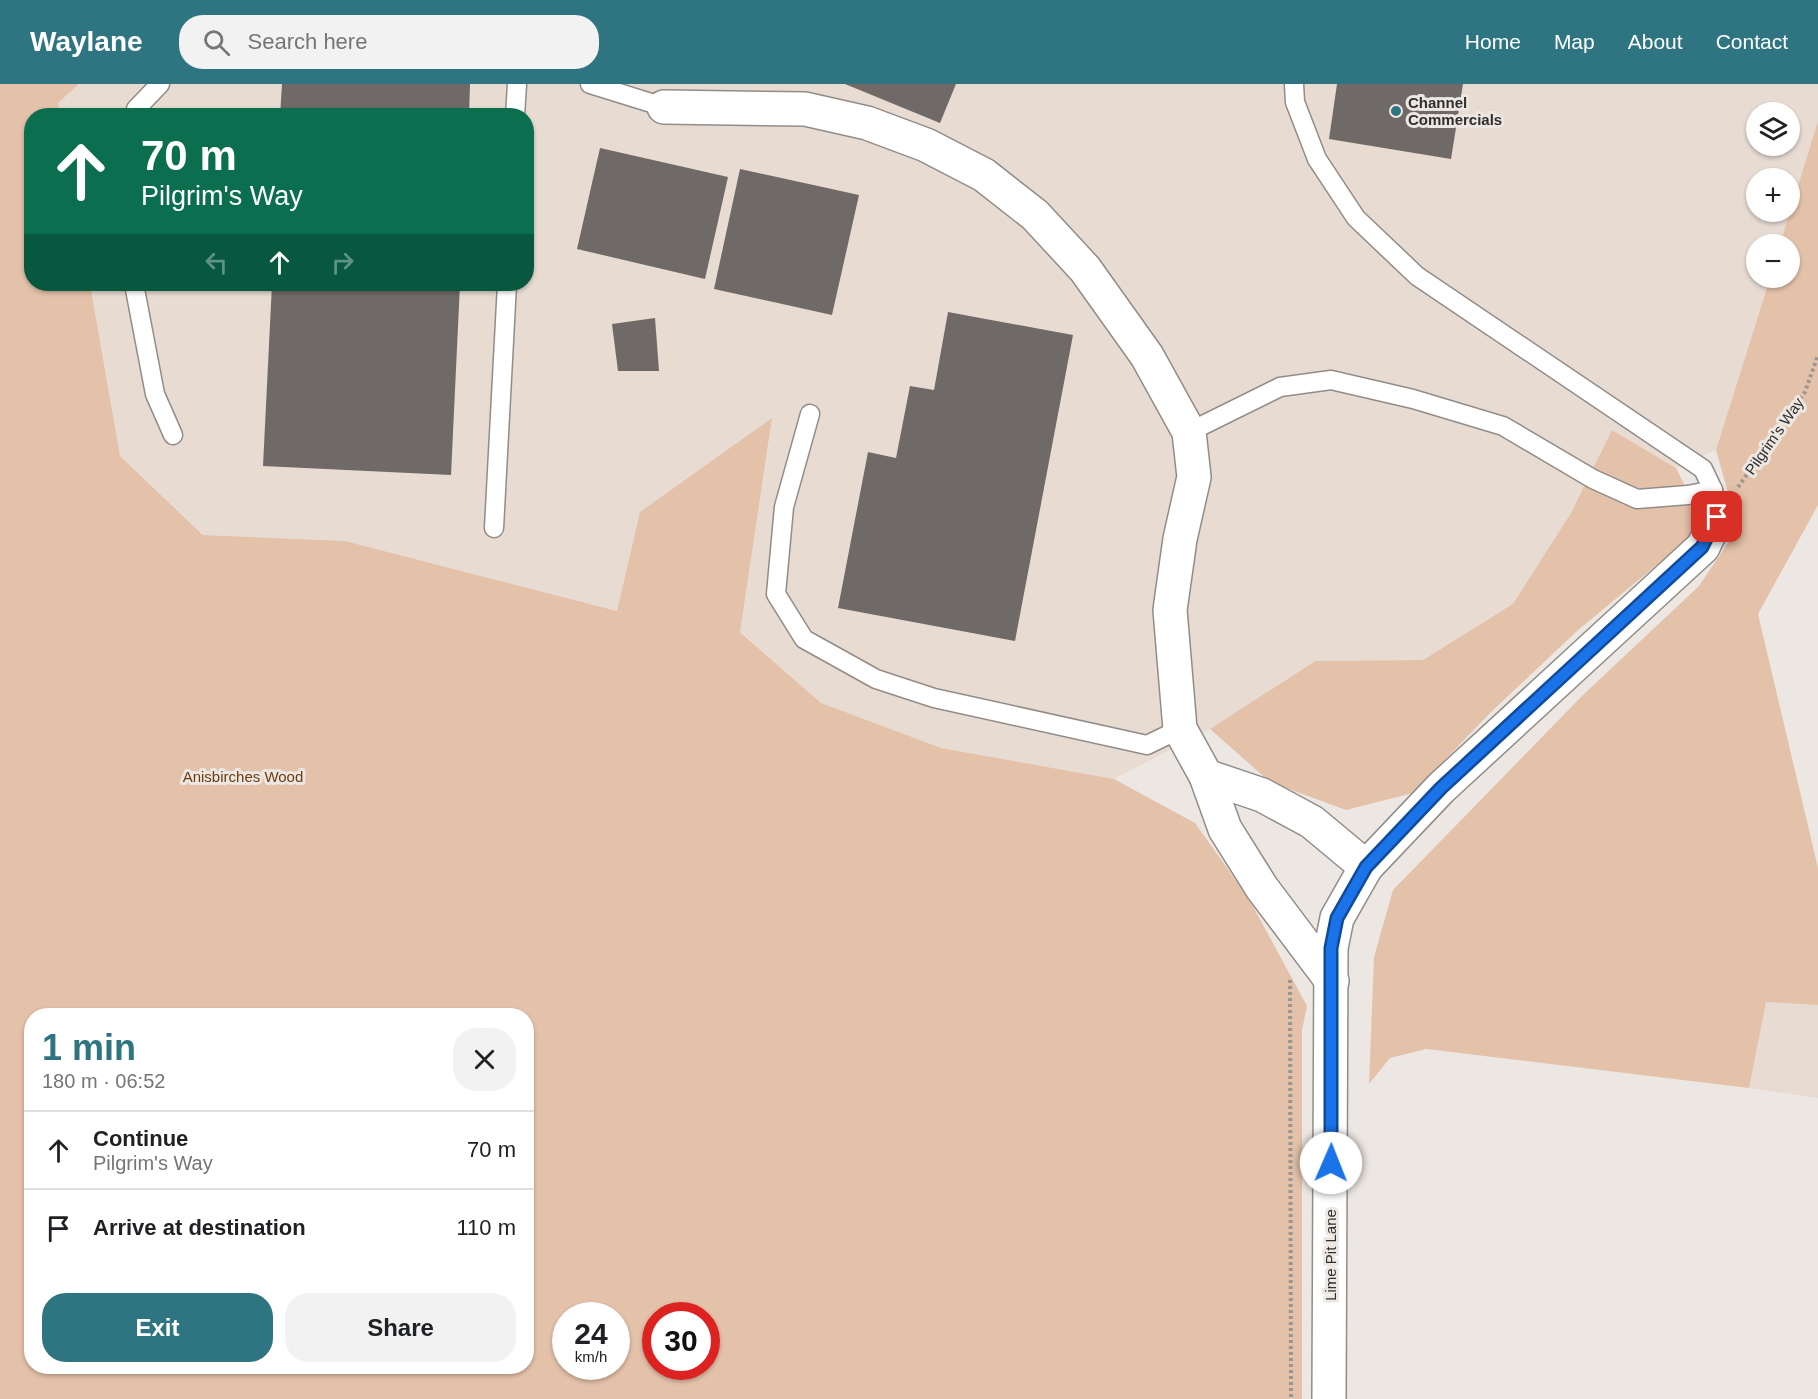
<!DOCTYPE html>
<html lang="en">
<head>
<meta charset="utf-8">
<style>
	body { margin:0; font-family:Helvetica,sans-serif; background:#f2f2f2; color:#202124; height:100vh; display:flex; flex-direction:column; font-size:22px; white-space:nowrap }
	* { box-sizing:border-box; margin:0 }
	p { font-size:20px; color:#757577 }
	.icon { flex:none; width:33px; height:33px; fill:none; stroke:currentColor; stroke-width:2; stroke-linecap:round; stroke-linejoin:round }
	.map { position:relative; flex:1; overflow:hidden }
	.details { position:absolute; left:24px; top:924px; width:510px; height:366px; display:flex; flex-direction:column; background:#fff; border-radius:24px; box-shadow:0 2px 4px #0004 }
	.details>* { flex:none }
	.top-card { position:absolute; left:24px; top:24px; width:510px; height:183px; border-radius:24px; box-shadow:0 2px 4px #0004; background:#0b6e4f; color:#fff; overflow:hidden }
	.fabs { position:absolute; left:1746px; top:18px; display:grid; gap:12px }
	.fabs a { display:grid; place-items:center; width:54px; height:54px; border-radius:50%; background:#fff; box-shadow:0 2px 4px #0004; font-size:30px }
	.speed { position:absolute; left:552px; top:1218px; display:flex; gap:12px; font-size:30px; font-weight:700; text-align:center }
	.speed>* { display:grid; place-content:center; width:78px; height:78px; border-radius:50%; background:#fff; box-shadow:0 2px 4px #0004; line-height:1 }
	.speed small { font-size:15px; font-weight:400 }
	.speed .limit { border:9px solid #d22; background:#fff; color:#111 }
	.pin { position:absolute; display:grid; place-items:center; width:51px; height:51px; color:#fff; margin:-26px; border-radius:12px; box-shadow:0 3px 9px #0006 }
	.me { position:absolute; width:66px; margin:-33px; rotate:1deg; stroke-linejoin:round; filter:drop-shadow(0 0 4px #0008) }
	.turn { display:flex; align-items:center; gap:21px; height:126px; padding:0 18px; font-size:27px }
	.turn .icon { width:78px; height:78px; stroke-width:2.5 }
	.turn b { display:block; font-size:42px; line-height:51px }
	.lanes { display:flex; align-items:center; height:57px; padding:0 18px; background:#0003; justify-content:center; gap:30px; direction:ltr }
	.lanes .off { opacity:.35 }
	.round { display:grid; place-items:center; flex:none; width:63px; height:63px; border-radius:24px; background:#f2f2f2 }
	.headline { display:flex; align-items:center; justify-content:space-between; height:102px; padding:0 18px }
	h1 { font-size:36px; font-weight:700; line-height:45px; color:#2e7581 }
	.action { display:flex; gap:12px; margin-top:auto; padding:12px 18px }
	.action a { flex:1; height:69px; border-radius:24px; background:#2e7581; color:#fff; font-size:24px; font-weight:700; line-height:69px; text-align:center }
	.action a+a { background:#f2f2f2; color:#202124 }
	ul { padding:0; list-style:none }
	li { display:flex; align-items:center; gap:18px; height:78px; padding:0 18px; border-top:2px solid #e0e0e0 }
	li div { flex:1 }
	li b { display:block; font-size:22px }
	li em { font-style:normal }
	header { display:flex; align-items:center; gap:36px; box-sizing:border-box; height:84px; padding:0 30px; background:#2e7581; color:#fff }
	header strong { font-size:28px }
	nav { display:flex; gap:33px; margin-inline-start:auto; font-size:21px }
	.search { width:420px; height:54px; background:#f2f2f2; display:flex; align-items:center; gap:15px; box-sizing:border-box; padding:0 21px; border-radius:24px; color:#757577; font-size:22px }
	.map>svg:first-child { display:block }
	.built { fill:#e7dbd2; fill-rule:evenodd }
	.green { fill:#e4c1a9; fill-rule:evenodd }
	.building { fill:#6f6a67 }
	.lines { fill:none; stroke-linecap:round; stroke-linejoin:round }
	.lane-casing { stroke:#918c88; stroke-width:21 }
	.street-casing { stroke:#918c88; stroke-width:36 }
	.path { stroke:#9a9693; stroke-width:4; stroke-dasharray:3 3; stroke-linecap:butt }
	.lane { stroke:#fff; stroke-width:18 }
	.street { stroke:#fff; stroke-width:33 }
	.route-casing { stroke:#114b97; stroke-width:15 }
	.route { stroke:#1a73e8; stroke-width:10 }
	.poi-dot { fill:#2e7581; stroke:#ede7e3; stroke-width:2 }
	.labels { text-anchor:middle; dominant-baseline:central; stroke-width:6; stroke-linejoin:round; paint-order:stroke }
	.poi-label { font-size:15px; font-weight:bold; fill:#312f2e; stroke:#ede7e3; text-anchor:start }
	.street-label { font-size:15px; fill:#312f2e; stroke:#ede7e3 }
	.park-label { font-size:15px; fill:#6e3a0a; stroke:#ede7e3 }
</style>
</head>
<body>
<header>
<strong>Waylane</strong>
<div class="search"><svg class="icon" aria-label="search" viewBox="0 0 24 24"><circle cx="10" cy="10" r="6"/><path d="M15 15l6 6"/></svg>Search here</div>
<nav><a>Home</a><a>Map</a><a>About</a><a>Contact</a></nav>
</header>
<div class="map">
<svg width="1818" height="1315" viewBox="0 0 1818 1315">
	<rect width="100%" height="100%" fill="#ede7e3"/>
	<g class="built">
		<path d="M79 0H1818V37L1780 160H1756V194H1770L1716 366 1676 384 1612 346 1571 429 1514 520 1423 576 1314 577 1210 645 1114 695 941 664 821 619 740 547 772 335 640 428 617 527 345 457 204 451 120 372 90 200H526V32H60L58 19ZM1756 28H1790V62H1756ZM1756 94H1790V128H1756Z"/>
		<polygon points="1766,918 1818,921 1818,1014 1749,1004"/>
	</g>
	<g class="green">
		<path d="M0 0H79L58 19 60 31 32 32V200H90L120 372 203 451 345 457 617 527 640 428 772 334 740 548 821 619 941 664 1114 695 1195 739 1249 815 1307 922 1302 946V1315H0ZM32 932H526V1282H32ZM566 1232H616V1282H566ZM656 1232H706V1282H656Z"/>
		<polygon points="1818,37 1818,421 1758,530 1818,784 1818,921 1766,918 1749,1004 1426,965 1390,974 1369,1000 1374,873 1393,806 1583,611 1699,502 1738,444 1716,366 1770,194 1790,194 1790,160 1780,160"/>
		<polygon points="1612,346 1676,384 1697,426 1688,455 1577,547 1491,628 1413,709 1346,726 1270,698 1210,645 1315,577 1423,576 1513,520 1571,429"/>
	</g>
	<g class="building">
		<polygon points="282,0 470,0 469,32 280,32"/>
		<polygon points="845,0 956,0 940,39"/>
		<polygon points="1337,0 1463,0 1451,75 1329,55"/>
		<polygon points="600,64 728,93 705,195 577,165"/>
		<polygon points="740,85 859,111 832,231 714,205"/>
		<polygon points="272,200 460,200 451,391 263,382"/>
		<polygon points="948,228 1073,251 1015,557 838,524 868,368 896,374 910,302 934,306"/>
		<polygon points="655,234 659,287 618,287 612,240"/>
	</g>
	<g class="lines">
		<defs>
			<g id="lane">
				<polyline points="590,0 664,23"/>
				<polyline points="1294,0 1295,18 1317,75 1356,134 1417,192 1703,385 1713,406 1717,433"/>
				<polyline points="135,32 136,25 160,0"/>
				<polyline points="515,32 517,0"/>
				<polyline points="134,200 155,310 173,351"/>
				<polyline points="810,330 784,423 776,510 804,555 876,595 934,614 1147,661 1180,645"/>
				<polyline points="1189,348 1280,303 1331,296 1413,315 1503,342 1593,395 1637,415 1688,411 1713,406"/>
				<polyline points="494,444 507,200"/>
			</g>
			<g id="street">
				<polyline points="664,23 805,25 867,39 926,61 984,91 1035,131 1085,185 1147,272 1189,348 1194,393 1180,455 1170,526 1180,645 1206,692 1225,745 1262,804 1332,897"/>
				<polyline points="1206,692 1262,711 1312,738 1366,783"/>
				<polyline points="1329,1315 1331,864 1337,834 1366,783 1441,704 1703,463 1717,433"/>
			</g>
		</defs>
		<use href="#lane" class="lane-casing"/>
		<use href="#street" class="street-casing"/>
		<g class="path">
			<polyline points="1738,403 1805,308 1818,271"/>
			<polyline points="1290,896 1291,1315"/>
		</g>
		<use href="#lane" class="lane"/>
		<use href="#street" class="street"/>
	</g>
	<g class="lines">
		<defs>
			<polyline id="route" points="1331,1079 1331,864 1337,834 1366,783 1441,704 1702,463 1717,433"/>
		</defs>
		<use href="#route" class="route-casing"/>
		<use href="#route" class="route"/>
	</g>
	<circle class="poi-dot" cx="1396" cy="27" r="6"/>
	<g class="labels">
		<g class="poi-label">
			<text x="1408" y="18">Channel<tspan x="1408" dy="17">Commercials</tspan></text>
		</g>
		<g class="street-label">
			<text transform="translate(1774 352) rotate(-55)">Pilgrim's Way</text>
			<text transform="translate(1330 1171) rotate(-90)">Lime Pit Lane</text>
		</g>
		<g class="park-label">
			<text x="243" y="692">Anisbirches Wood</text>
		</g>
	</g>
</svg>
<div class="fabs">
<a><svg class="icon" aria-label="layers" viewBox="0 0 24 24"><path d="M12 4l9 5-9 5-9-5zM3 14l9 5 9-5"/></svg></a>
<a>+</a>
<a>−</a>
</div>
<div class="speed"><div>24<small>km/h</small></div><div class="limit">30</div></div>
<div class="pin" style="left:1717px;top:433px;background:#d93025"><svg class="icon" aria-label="arrive" viewBox="0 0 24 24"><path d="M6 21V4h12l-3 4 3 4H6"/></svg></div>
<svg class="me" style="left:1331px;top:1079px" viewBox="-20 -20 40 40"><circle r="19" fill="#fff"/><path d="M0-13L10 11 0 6-10 11z" fill="#1a73e8"/></svg>
<div class="top-card">
<div class="turn"><svg class="icon" aria-label="ahead" viewBox="0 0 24 24"><path d="M12 20V5M6 11l6-6 6 6"/></svg><div><b>70 m</b>Pilgrim's Way</div></div>
<div class="lanes"><svg class="icon off" aria-label="left" viewBox="0 0 24 24"><path d="M17 20v-9H6M10 6l-5 5 5 5"/></svg><svg class="icon" aria-label="ahead" viewBox="0 0 24 24"><path d="M12 20V5M6 11l6-6 6 6"/></svg><svg class="icon off" aria-label="right" viewBox="0 0 24 24"><path d="M7 20v-9h11M14 6l5 5-5 5"/></svg></div>
</div>
<section class="details">
<div class="headline"><div><h1>1 min</h1><p>180 m · 06:52</p></div><a class="round"><svg class="icon" aria-label="close" viewBox="0 0 24 24"><path d="M6 6l12 12M18 6L6 18"/></svg></a></div>
<ul>
<li><svg class="icon" aria-label="ahead" viewBox="0 0 24 24"><path d="M12 20V5M6 11l6-6 6 6"/></svg><div><b>Continue</b><p>Pilgrim's Way</p></div><em>70 m</em></li>
<li><svg class="icon" aria-label="arrive" viewBox="0 0 24 24"><path d="M6 21V4h12l-3 4 3 4H6"/></svg><div><b>Arrive at destination</b></div><em>110 m</em></li>
</ul>
<div class="action"><a>Exit</a><a>Share</a></div>
</section>
</div>
</body>
</html>
